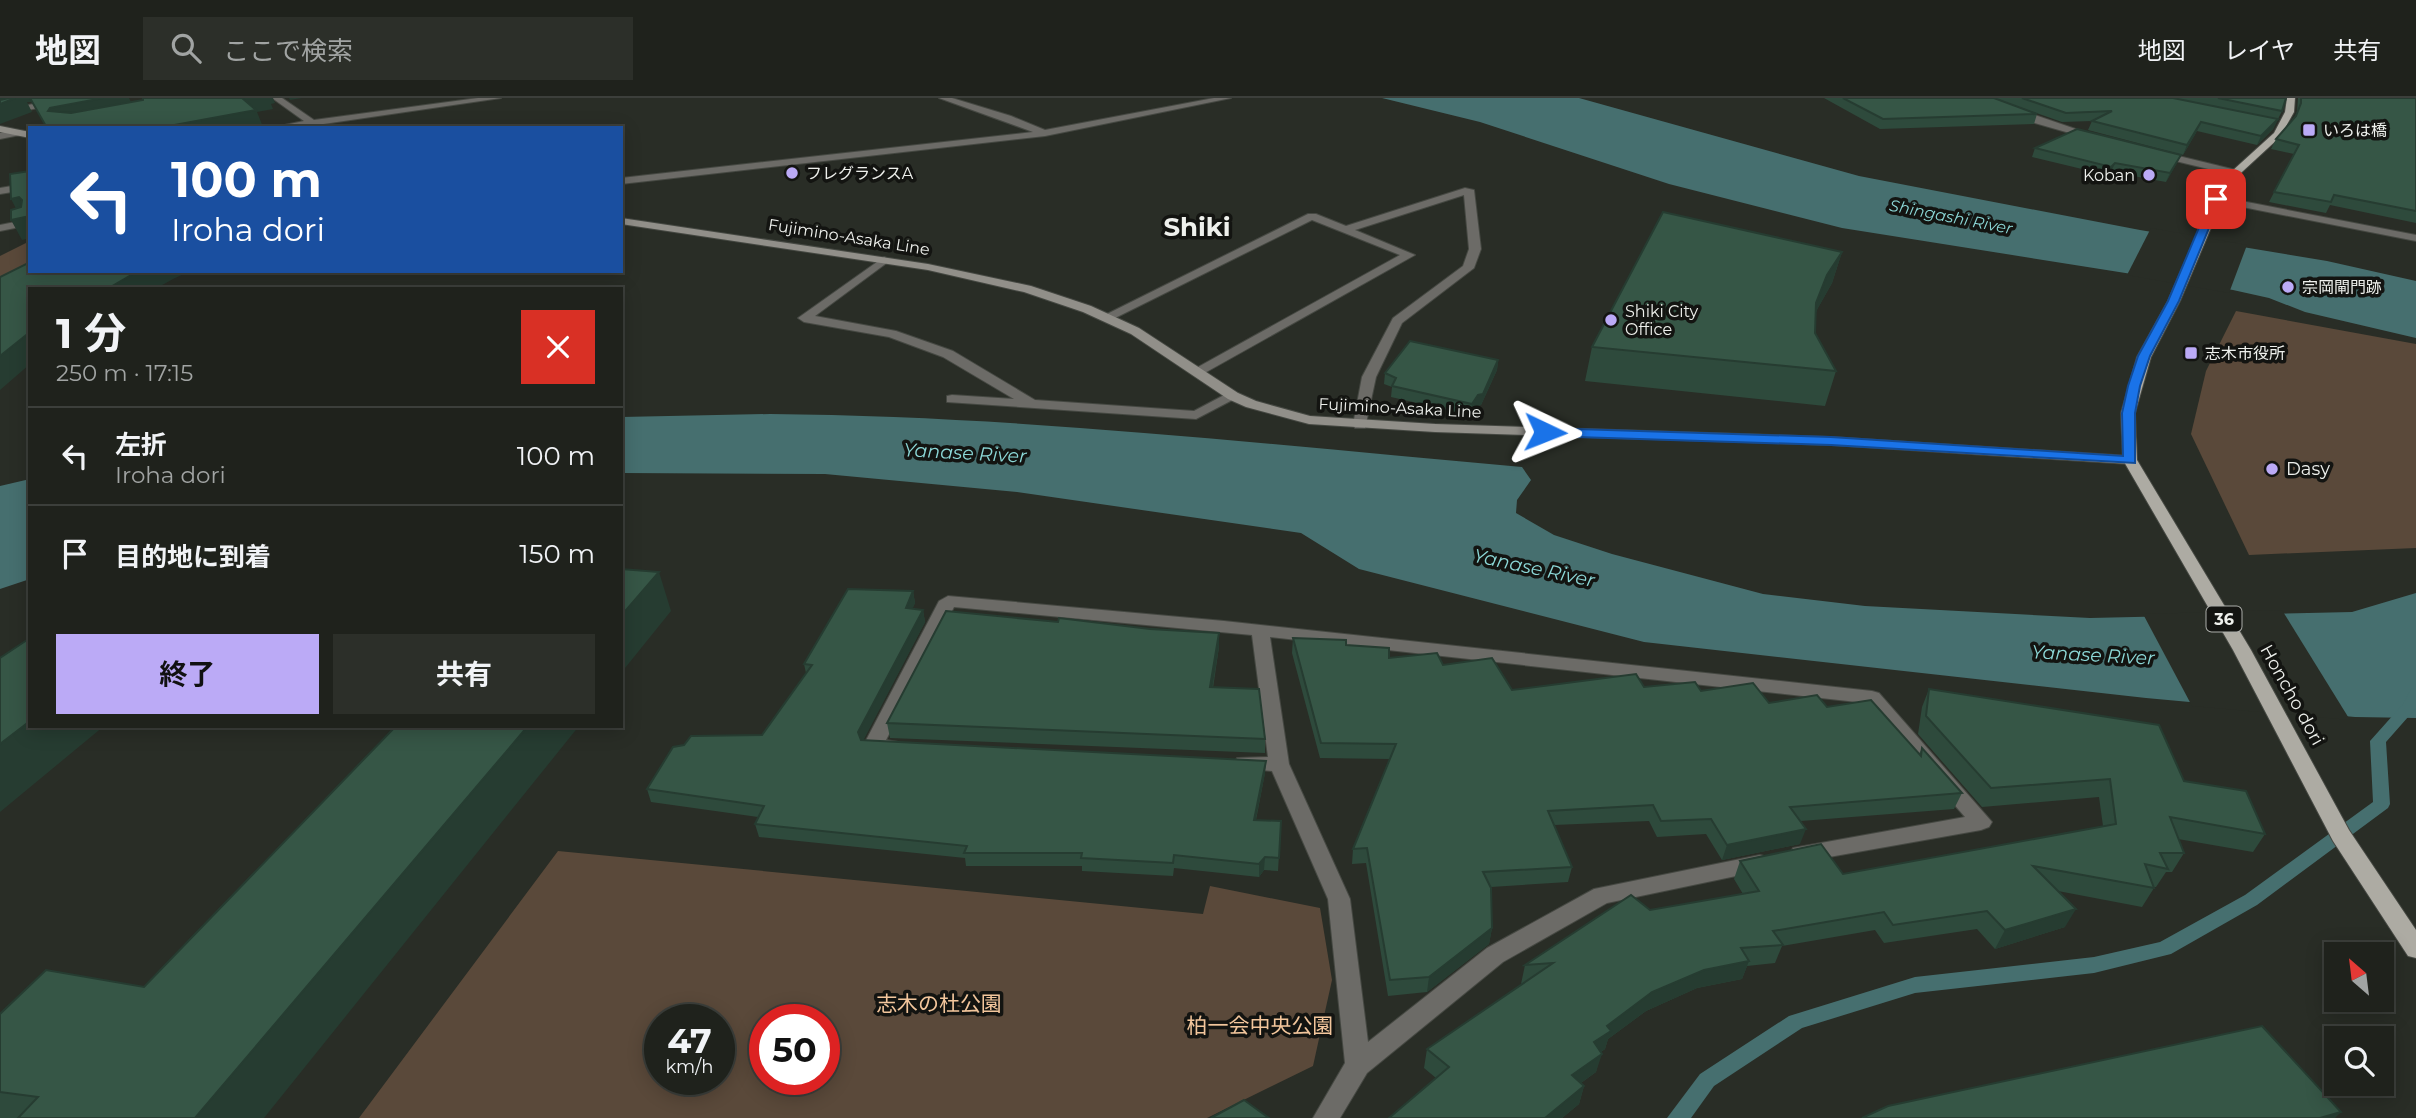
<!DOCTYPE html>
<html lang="ja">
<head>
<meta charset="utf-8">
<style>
	body { margin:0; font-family:Montserrat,"Noto Sans JP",sans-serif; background:#2c2f29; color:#f1f3f6; height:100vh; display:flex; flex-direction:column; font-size:26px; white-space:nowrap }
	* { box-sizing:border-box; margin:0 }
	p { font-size:23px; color:#a1a4a3 }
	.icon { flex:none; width:38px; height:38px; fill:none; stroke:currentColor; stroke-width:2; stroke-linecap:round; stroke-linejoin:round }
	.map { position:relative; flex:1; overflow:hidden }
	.sheet { position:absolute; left:28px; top:189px; width:595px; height:441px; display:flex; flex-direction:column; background:#1f221c; border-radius:0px; box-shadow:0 4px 18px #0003,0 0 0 2px #3c3f3b }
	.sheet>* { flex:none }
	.guide { position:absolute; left:28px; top:28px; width:595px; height:147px; border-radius:0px; box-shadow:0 4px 18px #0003,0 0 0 2px #3c3f3b; background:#1a4fa0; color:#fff; overflow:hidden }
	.needle { width:46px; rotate:332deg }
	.fabs { position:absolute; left:2324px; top:844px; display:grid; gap:14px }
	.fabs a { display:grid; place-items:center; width:70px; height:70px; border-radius:0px; background:#1f221c; box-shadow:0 4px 18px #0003,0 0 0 2px #3c3f3b; font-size:35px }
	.speed { position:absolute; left:644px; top:906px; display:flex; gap:14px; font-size:35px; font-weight:700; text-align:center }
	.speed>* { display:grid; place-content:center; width:91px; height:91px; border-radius:50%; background:#1f221c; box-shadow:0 4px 18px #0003,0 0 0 2px #3c3f3b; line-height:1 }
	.speed small { font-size:18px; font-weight:400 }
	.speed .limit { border:10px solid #d22; background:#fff; color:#111 }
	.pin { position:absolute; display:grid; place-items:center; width:60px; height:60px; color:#fff; margin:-30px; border-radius:14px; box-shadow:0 4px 10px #0006 }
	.me { position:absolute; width:77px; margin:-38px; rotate:92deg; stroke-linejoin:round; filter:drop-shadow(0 0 5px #0008) }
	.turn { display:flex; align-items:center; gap:24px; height:147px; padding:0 28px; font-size:32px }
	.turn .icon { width:91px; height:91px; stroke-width:2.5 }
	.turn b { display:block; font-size:49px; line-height:60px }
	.round { display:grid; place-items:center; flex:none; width:74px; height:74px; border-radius:0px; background:#2c2f29 }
	.summary { display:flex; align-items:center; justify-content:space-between; height:119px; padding:0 28px }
	h1 { font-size:42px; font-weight:700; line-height:52px }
	.cta { display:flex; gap:14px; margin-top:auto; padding:14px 28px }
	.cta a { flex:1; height:80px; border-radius:0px; background:#bbaaf6; color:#111; font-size:28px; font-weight:700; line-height:80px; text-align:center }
	.cta a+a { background:#2c2f29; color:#f1f3f6 }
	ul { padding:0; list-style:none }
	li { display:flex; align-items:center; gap:21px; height:98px; padding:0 28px; border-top:2px solid #3c3f3b }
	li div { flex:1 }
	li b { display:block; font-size:26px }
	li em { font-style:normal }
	header { display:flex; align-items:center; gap:42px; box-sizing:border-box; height:98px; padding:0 35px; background:#1f221c; border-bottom:2px solid #3c3f3b }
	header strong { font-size:33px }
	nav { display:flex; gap:38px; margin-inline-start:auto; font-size:24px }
	.search { width:490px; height:63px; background:#2c2f29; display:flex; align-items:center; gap:18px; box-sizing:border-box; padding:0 24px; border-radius:0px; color:#a1a4a3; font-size:26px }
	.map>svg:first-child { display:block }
	.green { fill:#5a493a; fill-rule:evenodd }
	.water { fill:#466f6f }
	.pier { fill:#292d26 }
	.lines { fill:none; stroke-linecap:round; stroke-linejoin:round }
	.stream { fill:#466f6f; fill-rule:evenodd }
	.minor-casing { stroke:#454842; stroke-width:2 }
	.secondary-casing { stroke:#454842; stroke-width:2 }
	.primary-casing { stroke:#454842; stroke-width:2 }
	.minor { fill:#6c6b67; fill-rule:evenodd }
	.secondary { fill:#918f89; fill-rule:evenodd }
	.primary { fill:#adaba3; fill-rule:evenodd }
	.wall { fill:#2e4a3c }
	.shaded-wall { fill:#263c31 }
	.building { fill:#365646; stroke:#263c31; stroke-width:2 }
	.route { fill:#1a73e8; stroke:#114b97; stroke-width:2 }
	.poi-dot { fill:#bbaaf6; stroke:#131411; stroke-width:2.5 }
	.labels { text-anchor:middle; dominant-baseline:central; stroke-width:7; stroke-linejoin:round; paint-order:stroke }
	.far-poi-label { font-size:16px; fill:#eef0ec; stroke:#131411; text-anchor:start }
	.far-water-label { font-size:16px; font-style:italic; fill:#8cd8d7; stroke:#131411 }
	.far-street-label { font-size:16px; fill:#eef0ec; stroke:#131411 }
	.shield { fill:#131411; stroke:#acaeaa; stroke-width:2 }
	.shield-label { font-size:16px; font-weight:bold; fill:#eef0ec }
	.poi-label { font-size:18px; fill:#eef0ec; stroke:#131411; text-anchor:start }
	.street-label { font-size:18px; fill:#eef0ec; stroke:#131411 }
	.water-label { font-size:19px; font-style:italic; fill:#8cd8d7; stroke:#131411 }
	.near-park-label { font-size:21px; fill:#f3c69c; stroke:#131411 }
	.far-town-label { font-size:26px; font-weight:bold; fill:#eef0ec; stroke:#131411 }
</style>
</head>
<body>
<header>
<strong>地図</strong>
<div class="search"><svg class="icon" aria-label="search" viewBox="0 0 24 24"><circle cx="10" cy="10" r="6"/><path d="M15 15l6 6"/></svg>ここで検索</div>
<nav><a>地図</a><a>レイヤ</a><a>共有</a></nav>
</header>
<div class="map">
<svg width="2416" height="1020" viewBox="0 0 2416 1020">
	<rect width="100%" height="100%" fill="#292d26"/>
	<g class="green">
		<polygon points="30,143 30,171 0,190 0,158"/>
		<polygon points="2236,213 2416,246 2416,450 2249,457 2191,336 2206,273"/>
		<path d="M558 753 1203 816 1210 788 1320 810 1332 882 1313 968 1207 1020H359ZM660 922H719V982H660ZM765 922H824V982H765Z"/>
	</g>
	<g class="water">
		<polygon points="1382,0 1579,0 1859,78 2140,132 2327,163 2416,183 2416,240 2305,214 2269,200 2233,192 1842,130 1669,86 1480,24"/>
		<path d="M770 316C1022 318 1272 347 1522 369L1531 382 1517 402 1516 415 1554 437 1612 456 1763 496 1865 508 2090 520 2352 514 2416 495V620L2355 619 2146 600 1644 544 1359 471 1301 435 1017 394 825 376 621 375V319Z"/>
		<polygon points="30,381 30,481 0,491 0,388"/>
	</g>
	<g class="pier">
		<polygon points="2151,130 2247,147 2229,195 2127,177"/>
		<polygon points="2282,512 2350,622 2192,608 2143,516"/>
	</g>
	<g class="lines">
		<polygon class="stream" points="2416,590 2416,610 2386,644 2390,706 2388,710 2257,807 2171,856 2094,875 1915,895 1802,930 1714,988 1691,1020 1667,1020 1700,976 1789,918 1915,879 2094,859 2160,844 2245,797 2373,704 2370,643 2403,606 2411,591"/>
		<defs>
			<g id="minor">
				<polygon points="67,0 85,0 0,18 0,12"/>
				<polygon points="272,0 282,0 314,22 478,0 501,0 296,30 270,30 304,23"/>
				<polygon points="939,0 952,0 1011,18 1045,32 1214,0 1231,0 1045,38 621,86 621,80 1033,34"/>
				<polygon points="1973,0 1985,0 2099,39 2094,42 2031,24"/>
				<polygon points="17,32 22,35 20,37 0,41 0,35"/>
				<polygon points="2158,53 2236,72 2238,74 2233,77 2155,58 2155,54"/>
				<polygon points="30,85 30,91 0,96 0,90"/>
				<polygon points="1465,90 1474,92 1481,151 1474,170 1402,225 1376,279 1365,330 1355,330 1353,327 1362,279 1393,220 1463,168 1469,151 1464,97 1355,132 1415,157 1201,277 1196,278 1189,274 1400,157 1312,122 1111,222 1103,222 1101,219 1308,116 1316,116 1346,128"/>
				<polygon points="2216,98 2416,137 2416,143 2212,103 2212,99"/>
				<polygon points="30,121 30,127 0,133 0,127"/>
				<polygon points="884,159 890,162 888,164 815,218 896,233 953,253 1035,302 1194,313 1228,295 1238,295 1240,298 1196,321 947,304 947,298 952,297 1014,301 943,259 889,239 804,224 798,220"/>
				<polygon points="948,498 1224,523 1872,593 1879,595 1992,724 1989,729 1981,732 1801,764 1793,762 1790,756 1793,750 1965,719 1866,605 1270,539 1289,666 1350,801 1368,944 1487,850 1594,791 1760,757 1768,759 1771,765 1768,771 1760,773 1607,805 1503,864 1367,975 1340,1020 1313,1020 1345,965 1328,801 1272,673 1237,670 1234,665 1237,660 1268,659 1252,537 954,509 886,642 898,644 901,649 898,654 891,656 866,653 863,648 939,503"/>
			</g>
			<g id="secondary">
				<polygon points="0,28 30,34 30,40 0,34"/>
				<polygon points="621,120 928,166 1031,188 1091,208 1139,230 1238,295 1256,303 1310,318 1435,326 1831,339 2130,358 2137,362 2130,366 1831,347 1435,334 1309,326 1246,309 1228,301 1131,236 1083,214 1024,194 928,172 621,126"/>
			</g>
			<polygon id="primary" points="2287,0 2295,0 2294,14 2280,39 2230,85 2180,203 2151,259 2135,315 2137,362 2251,552 2349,732 2416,832 2416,860 2408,858 2333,743 2233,552 2123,362 2121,315 2137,259 2168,203 2220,84 2274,35 2285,14"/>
		</defs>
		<use href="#minor" class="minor-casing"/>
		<use href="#secondary" class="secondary-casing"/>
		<use href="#primary" class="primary-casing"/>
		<use href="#minor" class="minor"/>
		<use href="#secondary" class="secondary"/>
		<use href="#primary" class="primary"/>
	</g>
	<g class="wall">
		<polygon points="1824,0 2286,0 2282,13 2273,31 2257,47 2197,33 2183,57 2088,32 2092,23 2062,24 2016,8 2037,16 2034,26 1880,31"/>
		<polygon points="2298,0 2416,0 2416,125 2330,107 2326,115 2269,104 2294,56 2271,51 2276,41 2294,20 2297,14"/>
		<polygon points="2035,50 2181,57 2166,84 2111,74 2107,77 2032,59"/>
		<polygon points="1842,154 1832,185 1815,215 1815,235 1836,273 1825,308 1585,283 1592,249"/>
		<polygon points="1498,262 1497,272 1481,307 1477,308 1470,317 1391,299 1392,289 1384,286 1385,275"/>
		<polygon points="913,493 915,505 912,511 923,512 925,524 863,642 1265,675 1256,722 1281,723 1278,773 1264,772 1259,779 1174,770 1173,778 1082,773 1082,768 966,768 965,760 759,739 755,726 758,719 651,704 647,691 762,637 806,575 804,566"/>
		<polygon points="1058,524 1219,535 1219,549 1213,590 1265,641 1265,655 890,640 887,625"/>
		<polygon points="1293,540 1346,547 1389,560 1443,567 1512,592 1644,589 1701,593 1769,605 1827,609 1919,656 1922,650 1962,695 1954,711 1801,723 1800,746 1722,762 1706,736 1657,739 1649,723 1554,727 1572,769 1568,784 1491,789 1492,830 1489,846 1427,894 1388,898 1366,765 1352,766 1353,751 1390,661 1320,660 1292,555"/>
		<polygon points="1929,591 2184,683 2265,736 2253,754 2178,741 2184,755 2172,774 2166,774 2156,789 2154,789 2154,790 2142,809 2058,793 2065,829 1995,851 1977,831 1884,845 1875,832 1782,848 1775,865 1747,868 1742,881 1697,890 1646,913 1608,941 1605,951 1601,954 1596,974 1581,985 1584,988 1579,1006 1562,1020 1389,1020 1436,980 1424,970 1427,951 1523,885 1521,886 1525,867 1650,812 1743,796 1734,781 1740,763 1843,776 2103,728 2099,699 1982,709 1918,636 1922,609"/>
		<polygon points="144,889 264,1020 0,1020 0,916"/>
	</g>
	<g class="shaded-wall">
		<polygon points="0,0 30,0 32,4 27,4 32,14 0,26"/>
		<polygon points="103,0 129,0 135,12 57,30 48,13 50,10"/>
		<polygon points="241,0 273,0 275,5 271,6 273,11 257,14 263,29 158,30"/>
		<polygon points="289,0 302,0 290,2"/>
		<polygon points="2278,21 2273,31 2257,47 2261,38"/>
		<polygon points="2201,24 2197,33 2183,57 2187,47"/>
		<polygon points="2181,57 2177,65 2166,84 2170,75"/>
		<polygon points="2115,65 2111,74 2107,77 2111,69"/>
		<polygon points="19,99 29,118 30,140 22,142 11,122 21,120 11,101"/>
		<polygon points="1842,154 1832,185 1818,210 1806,238 1816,205 1827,177"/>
		<polygon points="138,173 190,173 173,181 155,191 107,191"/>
		<polygon points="30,234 30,266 0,292 0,258"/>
		<polygon points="1498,262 1497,272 1481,307 1477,308 1470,317 1472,306"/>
		<polygon points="659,474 671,513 621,575 621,518"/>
		<polygon points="913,493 915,505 908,522 906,510"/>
		<polygon points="923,512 925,524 861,647 858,634"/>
		<polygon points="1219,535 1219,549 1210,604 1210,589"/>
		<polygon points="30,623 30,628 104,628 0,714 0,646"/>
		<polygon points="528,628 579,628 264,1020 195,1020"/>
		<polygon points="1266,663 1265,675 1253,735 1254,722"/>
		<polygon points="1806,731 1800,746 1722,762 1727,747"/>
		<polygon points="1265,759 1264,772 1259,779 1259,766"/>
		<polygon points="2076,811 2065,829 1995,851 2005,832"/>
		<polygon points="1492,830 1489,846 1427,894 1429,879"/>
		<polygon points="1749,863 1742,881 1697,890 1646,913 1608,941 1605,951 1588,963 1594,944 1607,928 1652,894 1704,872"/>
		<polygon points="1602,956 1596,974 1567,995 1572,977"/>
		<polygon points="1584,988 1579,1006 1562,1020 1545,1020"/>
		<polygon points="2341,1014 2335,1020 2320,1020"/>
	</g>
	<g class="building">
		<polygon points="9,0 15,0 0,6 0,2"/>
		<polygon points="30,0 103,0 50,10 48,13 71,15 143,2 143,0 242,0 256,12 158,30 47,30"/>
		<polygon points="1843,0 1994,0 2037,16 1883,21"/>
		<polygon points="2022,0 2173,0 2278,21 2261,38 2201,24 2187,47 2092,23 2112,13 2066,15"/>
		<polygon points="2218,0 2286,0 2282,13"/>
		<polygon points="2301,0 2416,0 2416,113 2334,97 2331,104 2274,94 2299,47 2276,41 2296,18 2301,5"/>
		<polygon points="2077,31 2181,57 2170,75 2115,65 2111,69 2035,50"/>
		<polygon points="30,73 30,118 11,122 11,112 21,109 22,102 19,99 11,101 10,76"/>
		<polygon points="1663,114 1842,154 1827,177 1816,205 1815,235 1836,273 1592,249"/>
		<polygon points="30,164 30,173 138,173 107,191 30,191 30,234 0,258 0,179"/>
		<polygon points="1410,243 1498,262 1483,296 1478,297 1472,306 1392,288 1396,280 1385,275"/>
		<polygon points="621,471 659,474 621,518"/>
		<polygon points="848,491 913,493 906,510 923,512 858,634 861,642 1266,663 1254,722 1281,723 1279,760 1265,759 1259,766 1174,757 1173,765 1081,760 1082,755 964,755 967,748 755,726 764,708 647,691 673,649 684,647 691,638 762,637 812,567 804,566"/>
		<polygon points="946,513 1058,524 1059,520 1150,531 1219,535 1210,589 1259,591 1265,641 887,625"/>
		<polygon points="30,540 30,623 0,646 0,560"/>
		<polygon points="1293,540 1346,542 1346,547 1389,550 1389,560 1437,555 1443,567 1492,560 1512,592 1636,576 1644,589 1695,584 1701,593 1753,585 1769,605 1817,597 1827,609 1871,602 1921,658 1922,650 1962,695 1790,709 1806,731 1727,747 1711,721 1661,723 1653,707 1548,713 1572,769 1483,774 1491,790 1492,830 1429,879 1390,882 1367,750 1353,751 1396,646 1321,645"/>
		<polygon points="1929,591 2159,627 2184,683 2246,693 2265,736 2170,719 2184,755 2160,755 2168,771 2145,766 2154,790 2033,768 2076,811 2005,832 1987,813 1893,827 1884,814 1773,833 1783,847 1741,850 1749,863 1704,872 1652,894 1607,928 1611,933 1594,944 1602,956 1572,977 1584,988 1545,1020 1389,1020 1449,969 1427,951 1553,865 1525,867 1631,797 1650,812 1759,793 1740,763 1821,746 1843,776 2116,726 2110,681 1991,690 1926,618"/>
		<polygon points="396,628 528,628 195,1020 18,1020 38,999 0,994 0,916 46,872 144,889"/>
		<polygon points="2262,928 2341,1014 2320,1020 1862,1020 1888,1008"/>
		<polygon points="1244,1002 1269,1020 1211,1020"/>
	</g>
	<polygon class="route" points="2216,98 2221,101 2179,203 2150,258 2140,288 2135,315 2135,365 1831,347 1545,338 1538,334 1545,330 1831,339 2123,358 2122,315 2128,288 2138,258 2168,203 2211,101"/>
	<g class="poi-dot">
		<rect x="2302" y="25" width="14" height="14" rx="3.5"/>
		<circle cx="792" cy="75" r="7"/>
		<circle cx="2149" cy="77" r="7"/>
		<circle cx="2288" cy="189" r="7"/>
		<circle cx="1611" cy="222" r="7"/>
		<rect x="2184" y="248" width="14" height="14" rx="3.5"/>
		<circle cx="2272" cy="371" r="7"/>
	</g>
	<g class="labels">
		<g class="far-poi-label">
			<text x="2323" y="32">いろは橋</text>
			<text x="806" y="75">フレグランスA</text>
			<text x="2135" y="77" text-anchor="end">Koban</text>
			<text x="2302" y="189">宗岡閘門跡</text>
			<text x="1625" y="213">Shiki City<tspan x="1625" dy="18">Office</tspan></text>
			<text x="2205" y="255">志木市役所</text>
		</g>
		<g class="far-water-label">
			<text transform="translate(1951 119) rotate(11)">Shingashi River</text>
		</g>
		<g class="far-street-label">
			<text transform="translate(849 139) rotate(9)">Fujimino-Asaka Line</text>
			<text transform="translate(1400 310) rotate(3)">Fujimino-Asaka Line</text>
		</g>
		<rect class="shield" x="2206.5" y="508.5" width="35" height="25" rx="5"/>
		<g class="shield-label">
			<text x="2224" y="521">36</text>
		</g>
		<g class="poi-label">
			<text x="2286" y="371">Dasy</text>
		</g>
		<g class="street-label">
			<text transform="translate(2292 597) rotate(61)">Honcho dori</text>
		</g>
		<g class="water-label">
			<text transform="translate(965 355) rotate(3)">Yanase River</text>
			<text transform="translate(1534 470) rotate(12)">Yanase River</text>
			<text transform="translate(2093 557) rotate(3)">Yanase River</text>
		</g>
		<g class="near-park-label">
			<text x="939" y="905">志木の杜公園</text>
			<text x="1260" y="927">柏一会中央公園</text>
		</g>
		<g class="far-town-label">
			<text x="1197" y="129">Shiki</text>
		</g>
	</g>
</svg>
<div class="fabs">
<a><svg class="needle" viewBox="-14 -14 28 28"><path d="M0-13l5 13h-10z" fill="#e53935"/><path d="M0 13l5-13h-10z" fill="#a1a4a3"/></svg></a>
<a><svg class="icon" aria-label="search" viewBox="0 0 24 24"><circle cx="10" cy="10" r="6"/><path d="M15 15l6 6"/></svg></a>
</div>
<div class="speed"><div>47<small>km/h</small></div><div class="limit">50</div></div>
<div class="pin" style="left:2216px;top:101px;background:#d93025"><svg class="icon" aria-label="arrive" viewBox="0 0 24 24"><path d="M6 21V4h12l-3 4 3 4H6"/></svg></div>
<svg class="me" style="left:1545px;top:334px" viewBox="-20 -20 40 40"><path d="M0-17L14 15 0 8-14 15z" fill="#1a73e8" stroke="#fff" stroke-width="4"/></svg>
<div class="guide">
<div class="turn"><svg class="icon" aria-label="left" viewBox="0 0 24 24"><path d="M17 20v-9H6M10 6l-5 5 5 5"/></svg><div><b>100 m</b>Iroha dori</div></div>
</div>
<section class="sheet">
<div class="summary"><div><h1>1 分</h1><p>250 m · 17:15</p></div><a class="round" style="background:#d93025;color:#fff"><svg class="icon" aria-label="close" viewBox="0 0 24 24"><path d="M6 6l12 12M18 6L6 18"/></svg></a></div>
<ul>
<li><svg class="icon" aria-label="left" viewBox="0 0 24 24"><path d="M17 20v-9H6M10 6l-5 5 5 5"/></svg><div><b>左折</b><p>Iroha dori</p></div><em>100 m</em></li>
<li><svg class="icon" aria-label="arrive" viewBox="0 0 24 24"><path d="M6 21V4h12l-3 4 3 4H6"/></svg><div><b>目的地に到着</b></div><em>150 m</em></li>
</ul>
<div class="cta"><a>終了</a><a>共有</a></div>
</section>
</div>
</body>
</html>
